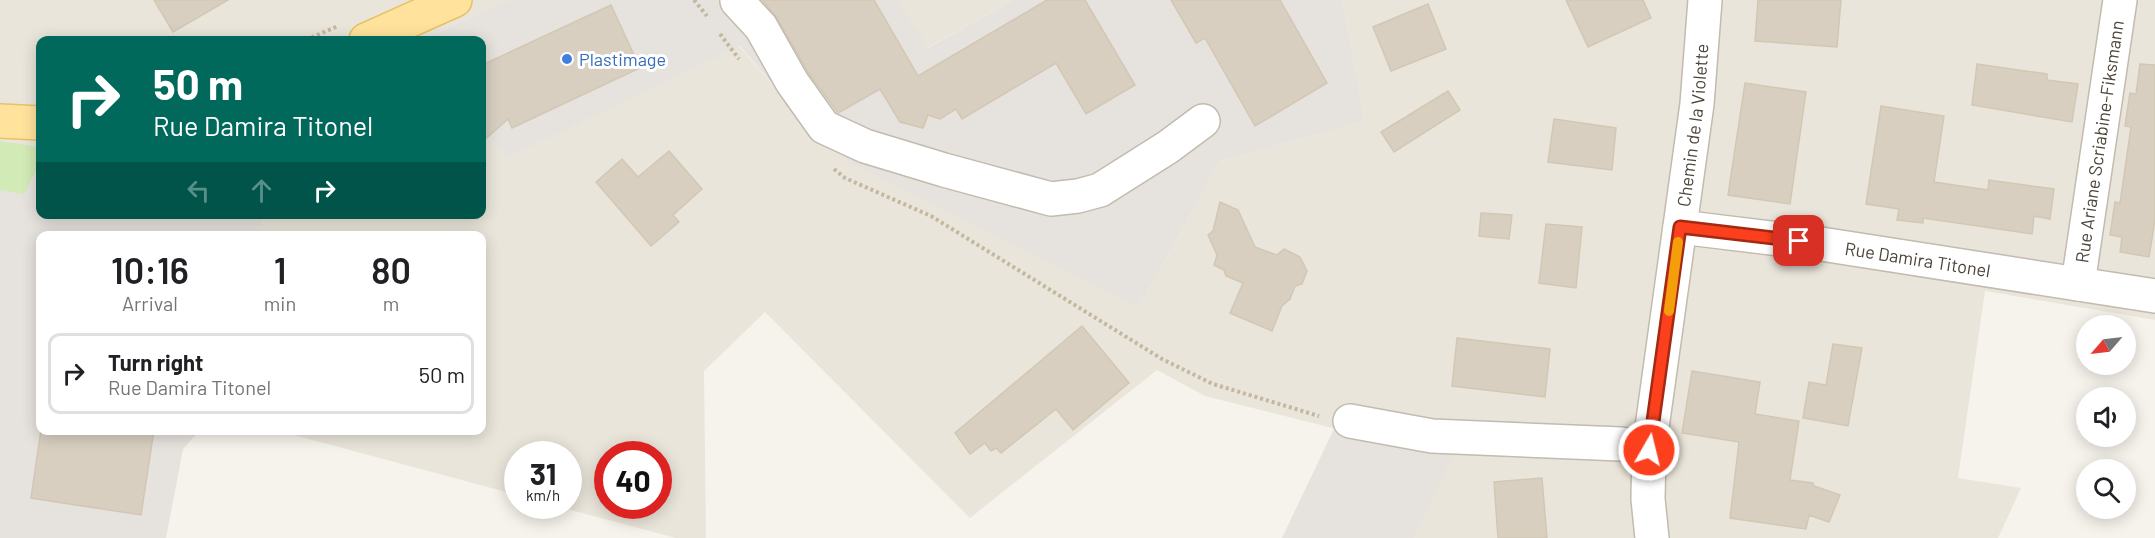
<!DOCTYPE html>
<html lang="en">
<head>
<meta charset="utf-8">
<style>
	body { margin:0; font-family:Barlow,sans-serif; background:#f2f2f2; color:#202124; height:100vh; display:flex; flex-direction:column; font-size:22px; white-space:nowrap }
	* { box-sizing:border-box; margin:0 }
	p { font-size:20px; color:#757577 }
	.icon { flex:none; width:33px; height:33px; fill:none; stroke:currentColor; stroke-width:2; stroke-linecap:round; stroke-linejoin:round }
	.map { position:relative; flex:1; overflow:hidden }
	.side { position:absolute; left:36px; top:231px; width:450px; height:204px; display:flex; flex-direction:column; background:#fff; border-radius:12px; box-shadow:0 3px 15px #0003 }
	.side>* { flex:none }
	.top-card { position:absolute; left:36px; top:36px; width:450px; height:183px; border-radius:12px; box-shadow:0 3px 15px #0003; background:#00695c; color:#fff; overflow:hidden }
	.needle { width:39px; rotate:242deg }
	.fabs { position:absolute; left:2076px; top:315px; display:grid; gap:12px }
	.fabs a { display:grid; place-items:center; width:60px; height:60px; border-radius:50%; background:#fff; box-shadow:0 3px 15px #0003; font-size:30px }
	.speed { position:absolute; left:504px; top:441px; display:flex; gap:12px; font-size:30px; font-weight:700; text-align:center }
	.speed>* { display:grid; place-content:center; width:78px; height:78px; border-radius:50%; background:#fff; box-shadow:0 3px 15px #0003; line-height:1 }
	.speed small { font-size:15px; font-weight:400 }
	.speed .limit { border:9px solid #d22; background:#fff; color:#111 }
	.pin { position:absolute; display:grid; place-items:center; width:51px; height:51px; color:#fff; margin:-26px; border-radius:12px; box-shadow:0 3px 9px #0006 }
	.me { position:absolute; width:66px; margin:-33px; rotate:8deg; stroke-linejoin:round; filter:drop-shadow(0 0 4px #0008) }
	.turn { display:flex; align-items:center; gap:21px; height:126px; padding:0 18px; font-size:27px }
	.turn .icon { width:78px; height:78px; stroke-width:2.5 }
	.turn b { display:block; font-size:42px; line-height:51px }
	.lanes { display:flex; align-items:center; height:57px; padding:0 18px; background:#0003; justify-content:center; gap:30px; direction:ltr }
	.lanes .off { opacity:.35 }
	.eta { display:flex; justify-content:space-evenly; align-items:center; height:102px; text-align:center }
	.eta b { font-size:36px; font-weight:600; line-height:42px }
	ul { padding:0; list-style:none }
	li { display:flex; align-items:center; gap:18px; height:81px; margin:0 12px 9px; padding:0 6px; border:3px solid #e0e0e0; border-radius:12px }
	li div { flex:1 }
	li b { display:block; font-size:22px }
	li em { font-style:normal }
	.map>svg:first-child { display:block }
	.residential { fill:#eae5da; fill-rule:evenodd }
	.industrial { fill:#e6e2dd }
	.green { fill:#d2eab5 }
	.building { fill:#d8cfc1; stroke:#d3c7b4; stroke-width:1.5 }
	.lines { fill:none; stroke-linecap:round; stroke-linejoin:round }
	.minor-casing { stroke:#c2bbae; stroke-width:36 }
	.major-casing { stroke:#e6c16a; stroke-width:36 }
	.path { stroke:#c4b79f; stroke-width:4; stroke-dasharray:3 3; stroke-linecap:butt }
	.minor { stroke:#fff; stroke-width:33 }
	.major { stroke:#ffe39c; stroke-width:33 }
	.route-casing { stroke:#a42913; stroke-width:15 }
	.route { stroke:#fc3f1d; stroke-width:10 }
	.slow { stroke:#f59e0b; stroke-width:10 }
	.shop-dot { fill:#3f7fe0; stroke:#fff; stroke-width:2 }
	.labels { text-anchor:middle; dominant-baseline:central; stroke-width:6; stroke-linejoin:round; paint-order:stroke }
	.shop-label { font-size:18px; fill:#366cbe; stroke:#fff; text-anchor:start }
	.street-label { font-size:18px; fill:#4b4439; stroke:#fff }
</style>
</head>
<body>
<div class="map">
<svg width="2155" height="538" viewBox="0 0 2155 538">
	<rect width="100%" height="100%" fill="#f6f3ec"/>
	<g class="residential">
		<polygon points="0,0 509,0 422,40 40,40 40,147 0,141"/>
		<polygon points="899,0 1013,0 927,48"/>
		<path d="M1342 0H2155V320L1985 291 1958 478 2021 488 1998 538H1414L1453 453 1384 441 1205 396 1157 370 970 518 765 312 704 371 706 538H676L556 506H568V454H518L517 495 279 431 482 430V236H261L263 215 482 214V128L508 158 739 46 812 131 1139 307 1220 161 1365 121ZM608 454H658V506H608Z"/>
	</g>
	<g class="industrial">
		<polygon points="509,0 899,0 928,48 1013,0 1342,0 1365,121 1220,161 1139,307 849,162 812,131 740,46 508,158 482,128 482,40 422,40"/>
		<polygon points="0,141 40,147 40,214 263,215 261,235 40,236 40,430 199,431 183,449 166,538 0,538"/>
		<polygon points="1334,429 1384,441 1454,453 1414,538 1282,538"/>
	</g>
	<polygon class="green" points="0,141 40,147 40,163 24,194 0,190"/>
	<g class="building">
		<polygon points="154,0 228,0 173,32"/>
		<polygon points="762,0 874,0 918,76 1047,0 1085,0 1135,85 1086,114 1056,63 962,119 956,109 940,119 928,115 923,128 900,122 880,89 838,113 808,72 777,18"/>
		<polygon points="1171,0 1280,0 1327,83 1255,126 1205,38 1196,43"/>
		<polygon points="1566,0 1643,0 1651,18 1588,47"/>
		<polygon points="1758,0 1841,0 1837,47 1755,41"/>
		<polygon points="1428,4 1446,49 1391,71 1373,27"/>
		<polygon points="611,5 640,68 512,128 508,119 482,142 482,65"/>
		<polygon points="1977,64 2047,74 2047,80 2078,84 2072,122 1972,105"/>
		<polygon points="2140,64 2155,65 2155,220 2149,257 2120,252 2122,237 2110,235 2115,202 2120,203 2131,127 2125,126 2130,93 2136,94"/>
		<polygon points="1745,83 1806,92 1790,204 1728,195"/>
		<polygon points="1448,91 1460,110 1394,152 1381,132"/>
		<polygon points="1881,106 1944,116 1934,182 1988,190 1989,180 2054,189 2050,219 2034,216 2032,234 1923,218 1923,223 1897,220 1899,209 1866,204"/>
		<polygon points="1554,119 1616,128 1612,170 1548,162"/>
		<polygon points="669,151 702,189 673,215 679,222 651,246 596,182 622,159 638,177"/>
		<polygon points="1220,202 1238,210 1255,247 1277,255 1284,249 1300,257 1307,271 1302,284 1295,286 1290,299 1282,306 1272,331 1230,313 1243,283 1226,276 1224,270 1214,265 1217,255 1208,235 1213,231"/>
		<polygon points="1481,213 1512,215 1509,239 1479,236"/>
		<polygon points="1546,224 1582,227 1576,288 1539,283"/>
		<polygon points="1082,326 1129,383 1073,430 1056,409 1001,453 996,448 991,451 985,443 970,454 955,433"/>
		<polygon points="1457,338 1550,349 1545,397 1452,386"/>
		<polygon points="1833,344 1862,348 1848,426 1803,418 1809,382 1826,385"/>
		<polygon points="1692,371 1760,382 1755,414 1799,421 1790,480 1813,483 1814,486 1840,495 1829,522 1809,515 1806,529 1730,518 1739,442 1682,433"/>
		<polygon points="41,430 154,430 141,515 31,498"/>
		<polygon points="1542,478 1547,538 1498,538 1494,482"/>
	</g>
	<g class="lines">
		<defs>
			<g id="minor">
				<polyline points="737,1 761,27 792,82 824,127 865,146 944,170 1051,199 1078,196 1100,190 1168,147 1203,121"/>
				<path id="s1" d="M1680 227 1821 244 2155 296"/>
				<path id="s2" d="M2078 284 2120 0"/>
				<polyline points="1350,421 1432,436 1621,444 1649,449"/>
				<path id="s3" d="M1652 538 1648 499 1649 449 1697 104 1705 0"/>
			</g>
			<g id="major">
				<polyline points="366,40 455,0"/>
				<polyline points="0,121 40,123"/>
			</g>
		</defs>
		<use href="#minor" class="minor-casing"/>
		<use href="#major" class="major-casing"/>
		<g class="path">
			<polyline points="694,0 707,16"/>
			<polyline points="720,34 739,59"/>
			<polyline points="306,40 338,26"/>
			<polyline points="834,169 845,178 931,216 1162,359 1213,384 1319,416"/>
		</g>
		<use href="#minor" class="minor"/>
		<use href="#major" class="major"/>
	</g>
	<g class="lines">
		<defs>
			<polyline id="route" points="1649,450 1680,227 1799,241"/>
		</defs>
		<use href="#route" class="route-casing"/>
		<use href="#route" class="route"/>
		<polyline class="slow" points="1669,311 1678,242"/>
	</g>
	<circle class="shop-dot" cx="567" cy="59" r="6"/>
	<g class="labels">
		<g class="shop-label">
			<text x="579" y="59">Plastimage</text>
		</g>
		<g class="street-label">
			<text stroke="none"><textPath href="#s3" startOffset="416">Chemin de la Violette</textPath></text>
			<text stroke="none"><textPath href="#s2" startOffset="144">Rue Ariane Scriabine-Fiksmann</textPath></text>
			<text stroke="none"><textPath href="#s1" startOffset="240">Rue Damira Titonel</textPath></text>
		</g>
	</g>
</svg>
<div class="fabs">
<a><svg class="needle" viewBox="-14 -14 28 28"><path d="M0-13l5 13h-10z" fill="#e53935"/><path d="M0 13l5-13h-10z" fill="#757577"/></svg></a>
<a><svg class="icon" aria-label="sound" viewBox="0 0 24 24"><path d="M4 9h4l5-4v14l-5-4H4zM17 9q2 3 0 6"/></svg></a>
<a><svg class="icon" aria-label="search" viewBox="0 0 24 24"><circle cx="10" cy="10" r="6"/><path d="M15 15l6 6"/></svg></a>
</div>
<div class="speed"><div>31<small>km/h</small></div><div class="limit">40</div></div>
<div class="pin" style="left:1799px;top:241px;background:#d93025"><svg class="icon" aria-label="arrive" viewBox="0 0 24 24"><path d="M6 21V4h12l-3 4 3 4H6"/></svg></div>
<svg class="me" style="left:1649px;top:450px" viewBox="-20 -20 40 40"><circle r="17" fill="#fc3f1d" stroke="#fff" stroke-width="3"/><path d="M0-11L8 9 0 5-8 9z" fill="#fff"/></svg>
<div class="top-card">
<div class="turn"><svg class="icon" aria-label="right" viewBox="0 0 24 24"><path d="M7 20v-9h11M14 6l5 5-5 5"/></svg><div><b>50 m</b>Rue Damira Titonel</div></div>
<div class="lanes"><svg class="icon off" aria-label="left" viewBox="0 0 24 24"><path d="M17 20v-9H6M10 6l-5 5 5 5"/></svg><svg class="icon off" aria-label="ahead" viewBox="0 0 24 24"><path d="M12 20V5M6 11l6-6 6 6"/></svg><svg class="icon" aria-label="right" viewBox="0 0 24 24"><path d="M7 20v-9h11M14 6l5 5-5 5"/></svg></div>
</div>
<section class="side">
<div class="eta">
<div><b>10:16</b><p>Arrival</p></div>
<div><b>1</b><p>min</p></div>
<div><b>80</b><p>m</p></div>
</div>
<ul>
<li><svg class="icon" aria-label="right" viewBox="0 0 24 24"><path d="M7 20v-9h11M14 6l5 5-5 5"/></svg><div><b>Turn right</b><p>Rue Damira Titonel</p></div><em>50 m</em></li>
</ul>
</section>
</div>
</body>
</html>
